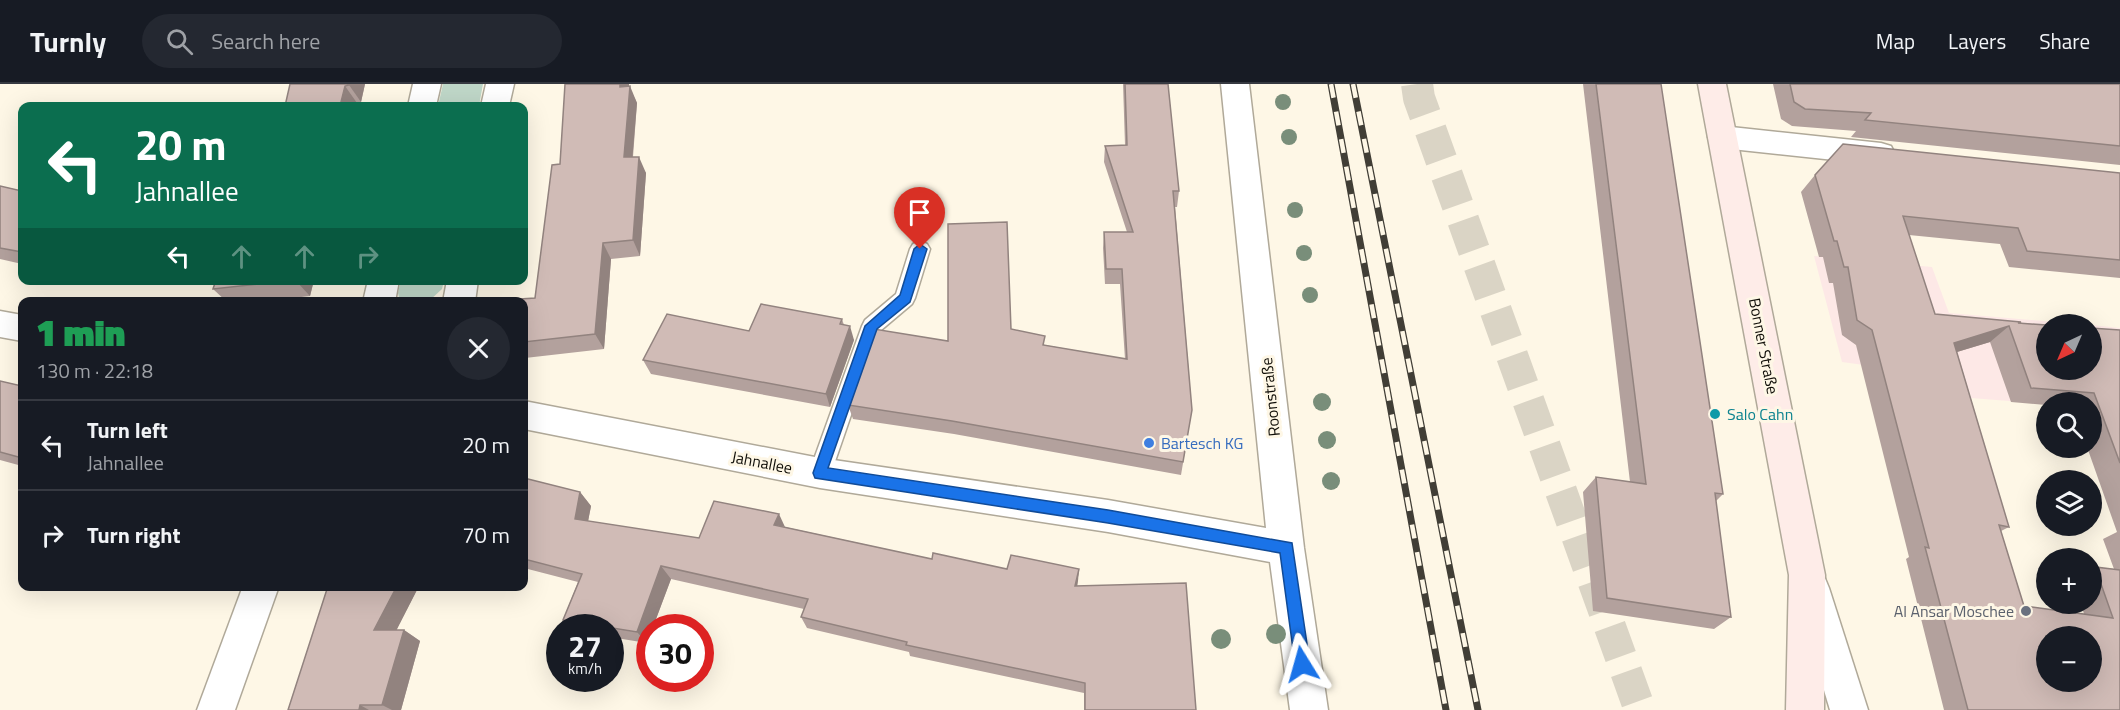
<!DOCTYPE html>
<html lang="en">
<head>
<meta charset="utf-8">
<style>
	body { margin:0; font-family:"Titillium Web",sans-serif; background:#242831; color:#f1f3f6; height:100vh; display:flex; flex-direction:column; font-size:22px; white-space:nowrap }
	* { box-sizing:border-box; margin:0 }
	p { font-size:20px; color:#9ea1a6 }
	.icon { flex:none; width:33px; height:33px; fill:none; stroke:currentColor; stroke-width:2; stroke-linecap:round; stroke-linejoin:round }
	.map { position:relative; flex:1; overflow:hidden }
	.panel { position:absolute; left:18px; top:213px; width:510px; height:294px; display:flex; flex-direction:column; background:#171b24; border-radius:12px; box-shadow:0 6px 24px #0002 }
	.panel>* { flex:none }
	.guide { position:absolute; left:18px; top:18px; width:510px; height:183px; border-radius:12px; box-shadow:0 6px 24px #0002; background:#0b6e4f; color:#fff; overflow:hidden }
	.needle { width:39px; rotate:224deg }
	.tools { position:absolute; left:2036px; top:230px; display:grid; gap:12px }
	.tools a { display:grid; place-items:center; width:66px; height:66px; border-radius:50%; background:#171b24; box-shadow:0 6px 24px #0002; font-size:30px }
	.speed { position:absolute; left:546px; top:530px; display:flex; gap:12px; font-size:30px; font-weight:700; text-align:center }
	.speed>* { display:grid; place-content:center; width:78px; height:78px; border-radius:50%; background:#171b24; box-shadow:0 6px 24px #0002; line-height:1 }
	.speed small { font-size:15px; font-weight:400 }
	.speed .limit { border:9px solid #d22; background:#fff; color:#111 }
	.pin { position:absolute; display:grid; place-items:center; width:51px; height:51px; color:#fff; margin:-62px -26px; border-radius:50% 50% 50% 0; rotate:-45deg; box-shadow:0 0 6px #0007 }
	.pin .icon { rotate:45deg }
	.me { position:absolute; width:66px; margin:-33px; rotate:352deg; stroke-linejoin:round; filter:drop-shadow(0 0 4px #0008) }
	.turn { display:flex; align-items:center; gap:21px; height:126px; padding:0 18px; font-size:27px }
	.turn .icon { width:78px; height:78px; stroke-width:2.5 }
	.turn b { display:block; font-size:42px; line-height:51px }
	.lanes { display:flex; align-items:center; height:57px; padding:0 18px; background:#0003; justify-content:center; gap:30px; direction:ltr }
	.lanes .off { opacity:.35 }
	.round { display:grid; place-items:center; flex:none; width:63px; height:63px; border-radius:32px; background:#242831 }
	.headline { display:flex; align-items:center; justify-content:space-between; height:102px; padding:0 18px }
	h1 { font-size:36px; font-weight:800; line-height:45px; color:#1e9e55 }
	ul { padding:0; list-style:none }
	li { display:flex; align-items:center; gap:18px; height:90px; padding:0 18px; border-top:2px solid #363941 }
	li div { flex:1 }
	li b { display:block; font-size:22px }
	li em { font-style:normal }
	header { display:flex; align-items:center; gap:36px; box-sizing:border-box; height:84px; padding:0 30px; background:#171b24; border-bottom:2px solid #363941 }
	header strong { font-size:28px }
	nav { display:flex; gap:33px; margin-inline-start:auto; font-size:21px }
	.search { width:420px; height:54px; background:#242831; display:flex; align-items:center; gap:15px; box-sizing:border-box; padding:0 21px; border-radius:33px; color:#9ea1a6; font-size:22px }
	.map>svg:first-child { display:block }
	.commercial { fill:#fde8e6 }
	.green { fill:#bfd7c8 }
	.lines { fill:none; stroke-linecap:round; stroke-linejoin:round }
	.primary-tunnel { stroke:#dad4c5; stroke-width:32; stroke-dasharray:32 16; stroke-linecap:butt }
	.service-casing { stroke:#b0a999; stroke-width:3 }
	.minor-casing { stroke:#b0a999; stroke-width:3 }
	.tertiary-casing { stroke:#b0a999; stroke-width:3 }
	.secondary-casing { stroke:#b0a999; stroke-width:3 }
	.service { fill:#fff; fill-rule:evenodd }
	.minor { fill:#fff; fill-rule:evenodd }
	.tertiary { fill:#fff; fill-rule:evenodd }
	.secondary { fill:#feece8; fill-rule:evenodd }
	.rail-casing { stroke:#413e36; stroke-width:7 }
	.rail { stroke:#fef7e6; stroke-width:4.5; stroke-dasharray:14; stroke-linecap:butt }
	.tree { fill:#798e7a }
	.wall { fill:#b3a19d; fill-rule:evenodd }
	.shaded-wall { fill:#92837f }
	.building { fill:#d0bbb6; stroke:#92837f; stroke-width:1.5; fill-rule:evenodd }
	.route { fill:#1a73e8; stroke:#114b97; stroke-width:1.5 }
	.culture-dot { fill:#0f9aa8; stroke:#fef7e6; stroke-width:2 }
	.shop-dot { fill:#3f7fe0; stroke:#fef7e6; stroke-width:2 }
	.worship-dot { fill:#6b7280; stroke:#fef7e6; stroke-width:2 }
	.labels { text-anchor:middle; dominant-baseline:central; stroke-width:6; stroke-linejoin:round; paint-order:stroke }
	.street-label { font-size:16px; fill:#110f09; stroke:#fef7e6 }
	.culture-label { font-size:16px; fill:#0d838f; stroke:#fef7e6; text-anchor:start }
	.shop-label { font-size:16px; fill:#366cbe; stroke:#fef7e6; text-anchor:start }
	.worship-label { font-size:16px; fill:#5b616d; stroke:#fef7e6; text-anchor:end }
</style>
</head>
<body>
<header>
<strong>Turnly</strong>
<div class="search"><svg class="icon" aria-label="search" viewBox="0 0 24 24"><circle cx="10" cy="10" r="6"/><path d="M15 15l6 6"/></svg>Search here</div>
<nav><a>Map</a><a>Layers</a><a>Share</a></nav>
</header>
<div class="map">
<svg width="2120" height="626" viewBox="0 0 2120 626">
	<rect width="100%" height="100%" fill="#fef7e6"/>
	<polygon class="commercial" points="1814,172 1932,183 1949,229 2078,240 2046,240 2046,285 2091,285 2091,241 2120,244 2120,456 2091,363 2091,318 2046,318 2046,320 1971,314 1969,306 1934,303 1929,290 1842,278"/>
	<g class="green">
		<polygon points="443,0 483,0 479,22 438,22"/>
		<polygon points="401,196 444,196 444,197 442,205 429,217 400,218 398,209"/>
	</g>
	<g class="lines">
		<polyline class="primary-tunnel" points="1417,0 1419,14 1640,626"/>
		<defs>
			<polygon id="service" points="920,157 927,160 930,165 915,214 912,220 880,247 831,389 828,396 820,399 812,396 809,389 862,242 865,236 896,210 910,165 913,160"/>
			<g id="minor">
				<polygon points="413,0 441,0 436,22 408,22"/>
				<polygon points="486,0 514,0 509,22 481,22"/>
				<polygon points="1221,0 1249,0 1304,464 1328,626 1290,626 1270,478 1108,448 820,404 524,345 524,317 820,374 1108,416 1266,444"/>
				<polygon points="1722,42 1881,59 1891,62 1895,70 1891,78 1881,81 1722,64 1712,60 1708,53 1712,46"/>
				<polygon points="368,196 399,196 395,218 363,218"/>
				<polygon points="447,196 478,196 475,218 443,218"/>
				<polygon points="0,227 22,231 22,257 0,253"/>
				<polygon points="243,502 279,502 235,626 197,626"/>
			</g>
			<polygon id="tertiary" points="1811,487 1824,492 1829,504 1868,626 1830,626 1793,504 1798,492"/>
			<polygon id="secondary" points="1698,0 1726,0 1825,491 1824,626 1786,626 1789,491"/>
		</defs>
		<use href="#service" class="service-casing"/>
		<use href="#minor" class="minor-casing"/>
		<use href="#tertiary" class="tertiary-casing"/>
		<use href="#secondary" class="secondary-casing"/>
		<use href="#service" class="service"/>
		<use href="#minor" class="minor"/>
		<use href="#tertiary" class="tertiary"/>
		<use href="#secondary" class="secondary"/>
		<defs>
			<g id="rail">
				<polyline points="1331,0 1446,626"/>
				<polyline points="1353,0 1478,626"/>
			</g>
		</defs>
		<use href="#rail" class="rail-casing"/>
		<use href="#rail" class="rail"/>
	</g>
	<g class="tree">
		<circle cx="1283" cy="18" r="8"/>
		<circle cx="1289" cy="53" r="8"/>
		<circle cx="1295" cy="126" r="8"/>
		<circle cx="1304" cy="169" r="8"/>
		<circle cx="1310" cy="211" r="8"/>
		<circle cx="1322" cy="318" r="9"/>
		<circle cx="1327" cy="356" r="9"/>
		<circle cx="1331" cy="397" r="9"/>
		<circle cx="1276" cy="550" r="10"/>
		<circle cx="1221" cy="555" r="10"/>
	</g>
	<g class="wall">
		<polygon points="290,0 365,0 361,18 357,19 356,22 285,22"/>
		<polygon points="565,0 629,0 629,2 637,19 633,73 646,89 640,172 611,175 604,265 525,274 524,272 524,218 535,214 560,80"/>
		<polygon points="1123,0 1168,0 1179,107 1177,123 1175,123 1192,326 1181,391 954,350 853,335 848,321 948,257 1012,245 1045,261 1125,275 1120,200 1105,200 1103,164 1104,148 1127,148 1104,78 1105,62 1125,61"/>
		<polygon points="1583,0 1661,0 1723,410 1716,417 1731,533 1714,545 1593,527 1583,408 1596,393 1630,398"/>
		<polygon points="1773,0 2120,0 2120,81 1851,53 1856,47 1792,42 1781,35"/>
		<path d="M2120 89V194L2009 183 2000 160 1909 151 1935 230 2020 239 2120 246V626H1944L1906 475 1909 473 1856 261 1842 251 1833 199H1829L1823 173H1819L1801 108 1815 91ZM1990 258 2011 318 2046 321V318H2091V363H2087L2117 448 2103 455 2114 485 2095 483 2091 486V519H2081L2084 530 2024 522 2001 447 2009 443 1957 268Z"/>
		<polygon points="0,102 22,107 22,180 0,175"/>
		<polygon points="216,196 314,196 310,212 258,218 227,218 213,205"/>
		<polygon points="842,235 844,241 854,256 830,323 651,290 643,276 749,247"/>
		<polygon points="0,297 22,302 22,382 0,376"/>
		<polygon points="524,394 580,408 591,422 588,437 699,454 785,443 932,475 1007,485 1079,485 1077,502 1196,626 1084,626 1084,609 910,572 909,568 807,544 801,533 804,525 671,495 653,543 650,543 650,553 647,559 610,553 610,543 571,543 563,536 578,498 524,484"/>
		<polygon points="328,502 419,502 396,546 404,546 420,557 401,626 288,626"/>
	</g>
	<g class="shaded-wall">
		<polygon points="349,0 365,0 361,18 349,1"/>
		<polygon points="620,0 629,0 628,20 620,3"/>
		<polygon points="345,2 357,19 356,22 340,22"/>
		<polygon points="630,2 637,19 631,90 624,73"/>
		<polygon points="639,73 646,89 640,172 633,156"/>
		<polygon points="603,159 611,175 604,265 595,250"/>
		<polygon points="296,196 314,196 310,212 296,197"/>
		<polygon points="850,242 854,256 830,323 826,310"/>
		<polygon points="2009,242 1990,258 1937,274 1954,259"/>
		<polygon points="580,408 591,422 586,448 575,435"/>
		<polygon points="779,430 785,443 774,441"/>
		<polygon points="661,482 671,495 653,543 650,543 650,553 647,559 637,548"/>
		<polygon points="1079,485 1078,497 1075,514 1075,502"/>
		<polygon points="397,502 419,502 391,557 374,546"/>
		<polygon points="404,546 420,557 401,626 392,626 382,621"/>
		<polygon points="360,621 369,626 359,626"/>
	</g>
	<g class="building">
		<polygon points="290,0 349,0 349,1 345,2 340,22 285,22"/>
		<polygon points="565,0 620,0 620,3 630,2 624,73 639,73 633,156 603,159 595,250 524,258 524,218 519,218 520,215 535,214 552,81 560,80"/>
		<polygon points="1125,0 1168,0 1179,107 1173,107 1192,326 1183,378 952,337 848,321 874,245 948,257 948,140 1007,138 1011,245 1045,252 1043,261 1127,275 1122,185 1106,185 1104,148 1133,148 1105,62 1127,61"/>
		<polygon points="1596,0 1661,0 1723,410 1715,409 1731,533 1607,514 1596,393 1646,400"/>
		<polygon points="1790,0 2120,0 2120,62 1865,36 1871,29 1805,25 1794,18"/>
		<path d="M1843 60 2120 89V176L2027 167 2018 144 1903 132 1935 230 2021 238 2018 239 2046 241V285H2091V244L2120 246V379L2094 309 2031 304 2009 242 1954 259 2009 443 1999 441 2024 522 2113 534 2095 483 2120 486V626H1968L1925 463 1929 464 1872 246 1857 236 1848 183H1844L1837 157H1834L1815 91ZM2046 552H2091V597H2046Z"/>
		<polygon points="0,102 22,107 22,168 0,164"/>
		<polygon points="216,196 296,196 213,205"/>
		<polygon points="761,220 842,235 840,240 850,242 826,310 643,276 667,230 749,247"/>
		<polygon points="0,297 22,302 22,374 0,368"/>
		<polygon points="524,394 580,408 575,435 699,454 714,417 779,430 774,441 932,475 933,469 1007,485 1011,471 1079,485 1075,502 1186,499 1196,626 1085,626 1085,599 906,561 907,558 801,533 808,515 661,482 637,548 563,536 582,490 524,475"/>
		<polygon points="328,502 397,502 374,546 404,546 382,621 360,621 359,626 288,626"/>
	</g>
	<polygon class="route" points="920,160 927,165 910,218 877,245 828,384 1108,426 1292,459 1310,580 1308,585 1302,587 1297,585 1295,580 1280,469 1108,439 815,394 813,389 865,242 900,211 914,165"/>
	<circle class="culture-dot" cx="1715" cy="330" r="6"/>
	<circle class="shop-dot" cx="1149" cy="359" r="6"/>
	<circle class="worship-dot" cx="2026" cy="527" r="6"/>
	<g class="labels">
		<g class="street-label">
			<text transform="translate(1764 262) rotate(79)">Bonner Straße</text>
			<text transform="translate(1270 313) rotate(-96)">Roonstraße</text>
			<text transform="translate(762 378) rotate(11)">Jahnallee</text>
		</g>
		<g class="culture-label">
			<text x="1727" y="330">Salo Cahn</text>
		</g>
		<g class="shop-label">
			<text x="1161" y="359">Bartesch KG</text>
		</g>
		<g class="worship-label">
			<text x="2014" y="527">Al Ansar Moschee</text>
		</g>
	</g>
</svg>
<div class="tools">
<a><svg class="needle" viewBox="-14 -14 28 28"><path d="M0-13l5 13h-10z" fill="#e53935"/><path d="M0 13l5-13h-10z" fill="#9ea1a6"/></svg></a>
<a><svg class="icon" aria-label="search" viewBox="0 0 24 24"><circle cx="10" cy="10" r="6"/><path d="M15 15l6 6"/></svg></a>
<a><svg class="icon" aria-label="layers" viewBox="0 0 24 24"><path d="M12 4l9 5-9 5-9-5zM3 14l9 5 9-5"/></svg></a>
<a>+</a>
<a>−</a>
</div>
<div class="speed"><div>27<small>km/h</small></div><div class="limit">30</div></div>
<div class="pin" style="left:920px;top:165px;background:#d93025"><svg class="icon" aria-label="arrive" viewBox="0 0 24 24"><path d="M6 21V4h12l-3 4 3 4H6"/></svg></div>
<svg class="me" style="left:1302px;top:580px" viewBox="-20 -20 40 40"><path d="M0-17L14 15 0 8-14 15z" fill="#1a73e8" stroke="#fff" stroke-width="4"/></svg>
<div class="guide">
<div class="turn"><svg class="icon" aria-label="left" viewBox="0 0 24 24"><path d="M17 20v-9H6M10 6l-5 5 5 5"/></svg><div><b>20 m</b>Jahnallee</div></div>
<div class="lanes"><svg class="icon" aria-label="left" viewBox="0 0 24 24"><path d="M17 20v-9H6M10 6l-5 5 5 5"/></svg><svg class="icon off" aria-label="ahead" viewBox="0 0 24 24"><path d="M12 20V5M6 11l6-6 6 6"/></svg><svg class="icon off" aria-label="ahead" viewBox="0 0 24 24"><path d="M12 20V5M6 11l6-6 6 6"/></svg><svg class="icon off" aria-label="right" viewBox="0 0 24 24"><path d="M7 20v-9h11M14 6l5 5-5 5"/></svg></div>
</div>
<section class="panel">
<div class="headline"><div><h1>1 min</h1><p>130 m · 22:18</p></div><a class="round"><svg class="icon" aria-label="close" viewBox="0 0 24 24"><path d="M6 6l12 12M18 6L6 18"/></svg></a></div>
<ul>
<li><svg class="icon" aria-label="left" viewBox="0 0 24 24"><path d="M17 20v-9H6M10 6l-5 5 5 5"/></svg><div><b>Turn left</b><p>Jahnallee</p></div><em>20 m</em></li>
<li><svg class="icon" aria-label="right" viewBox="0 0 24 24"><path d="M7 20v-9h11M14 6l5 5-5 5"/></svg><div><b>Turn right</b></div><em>70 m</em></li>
</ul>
</section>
</div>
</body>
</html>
